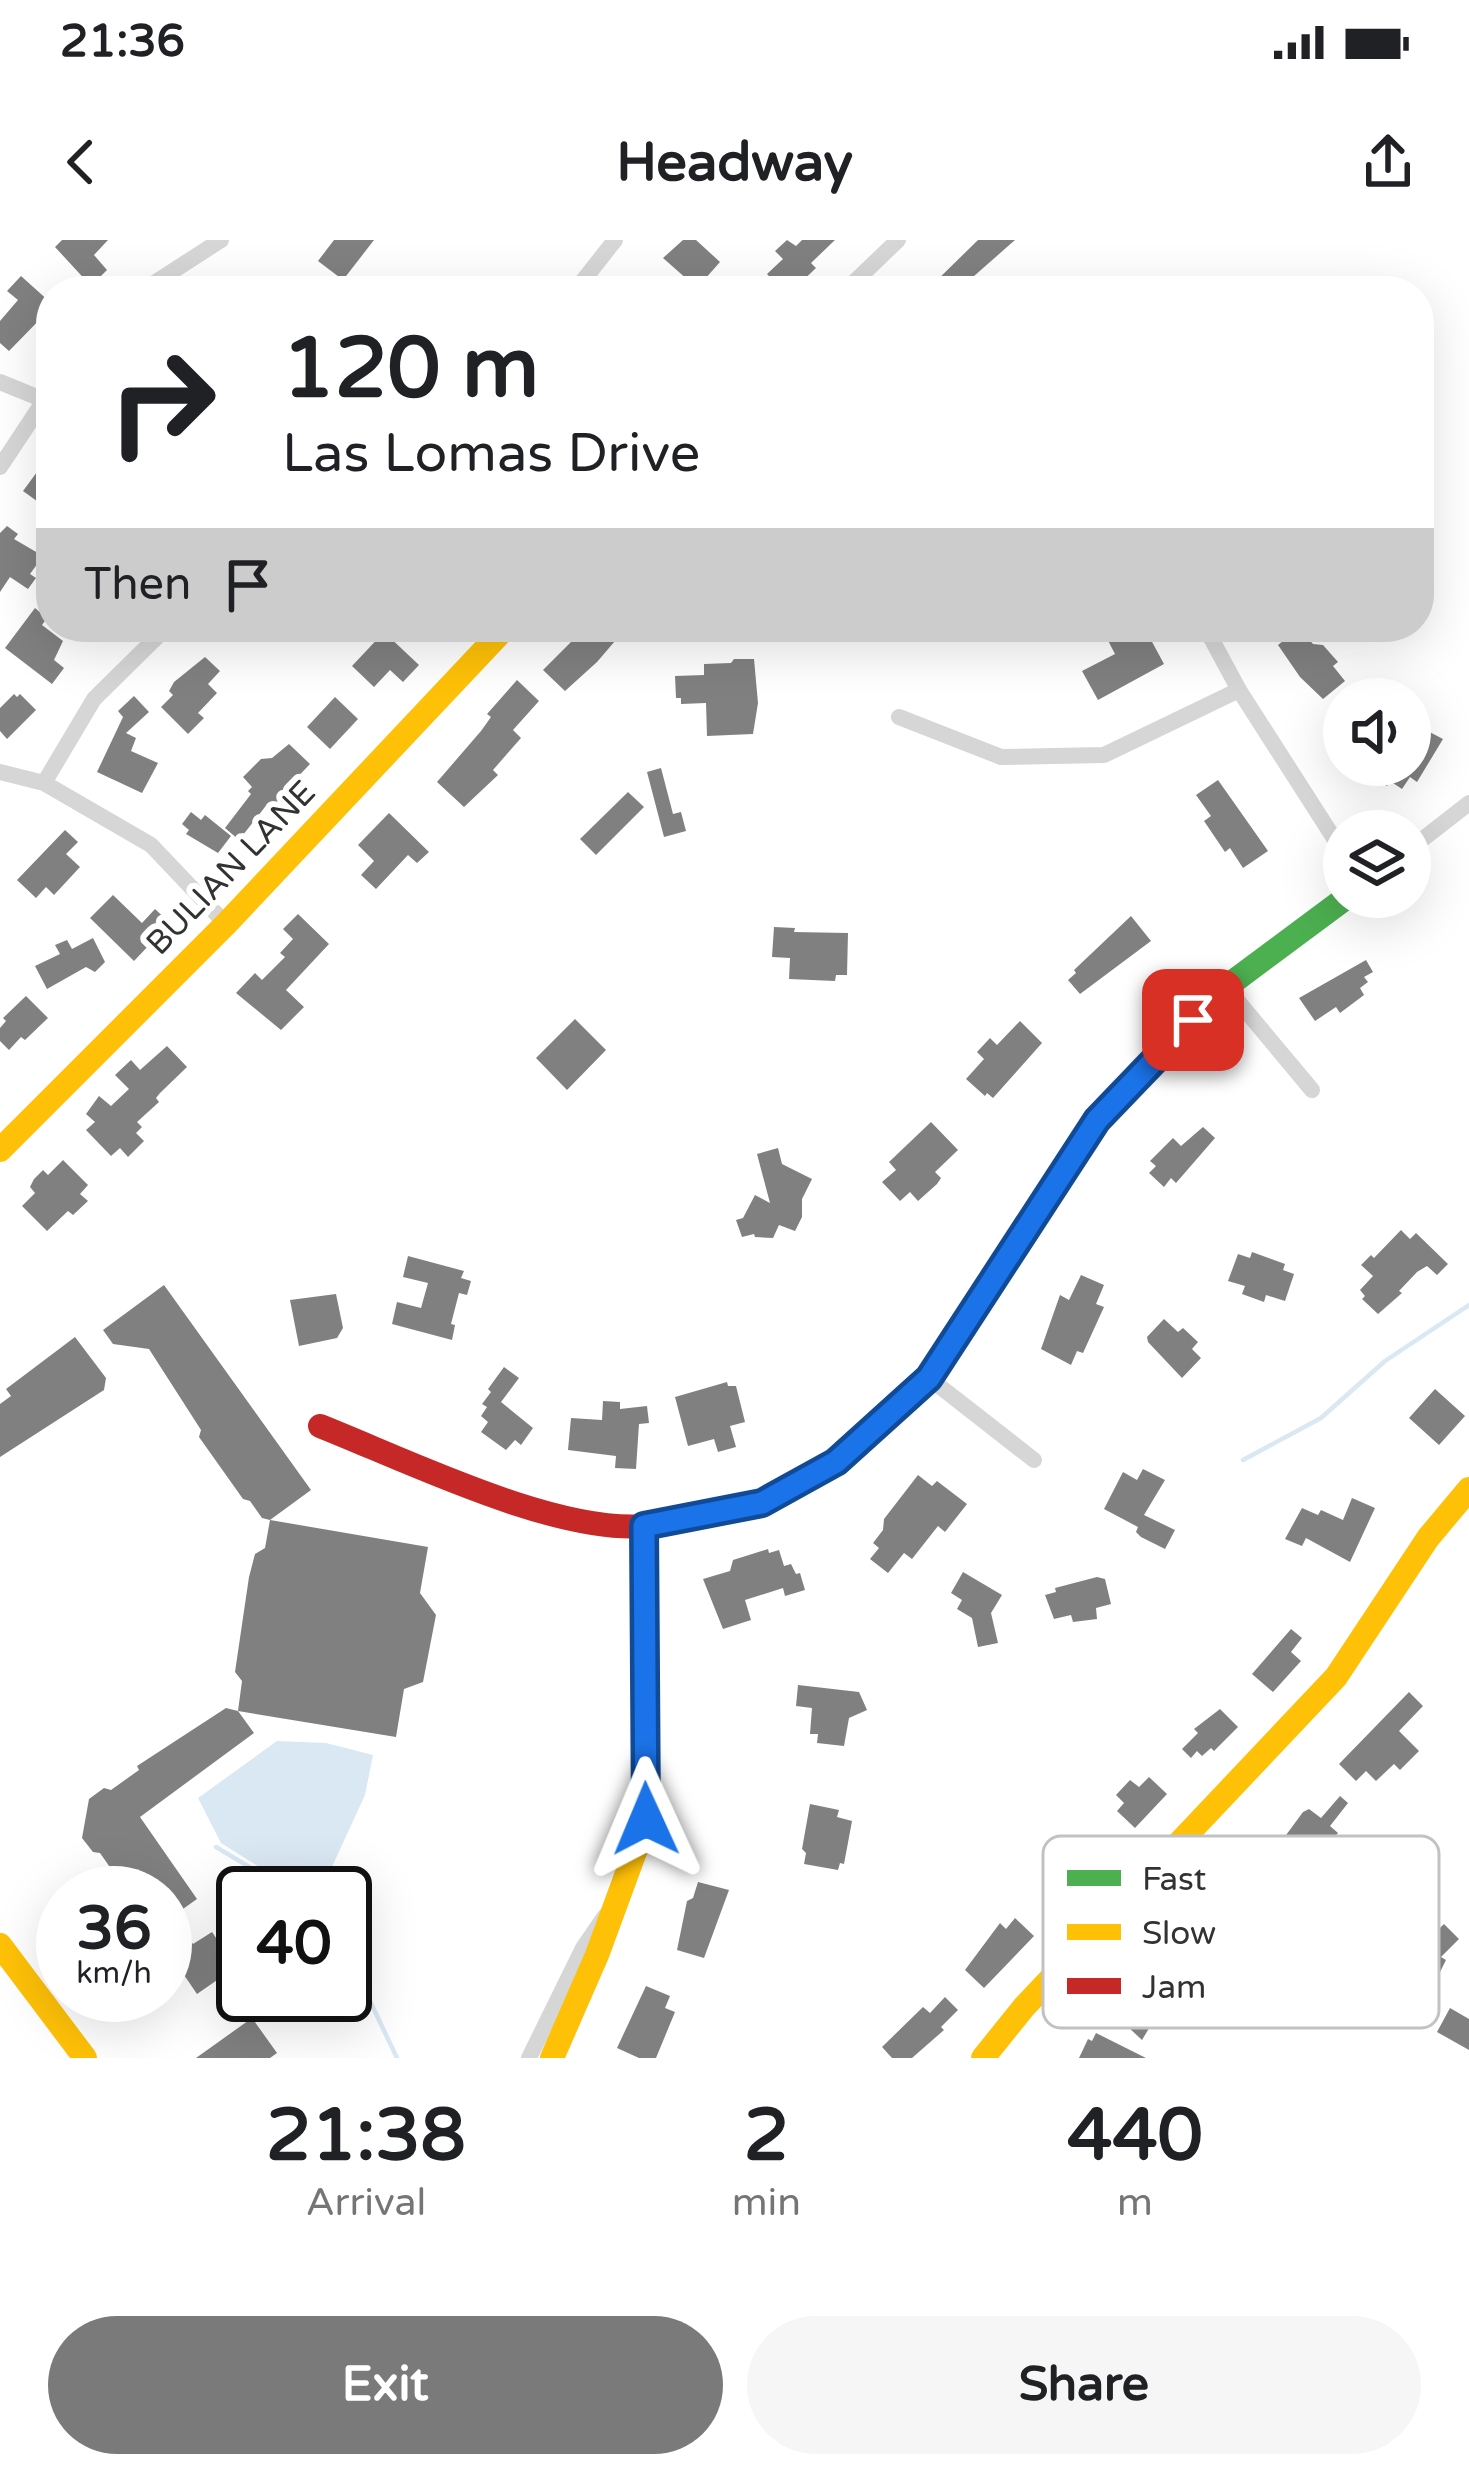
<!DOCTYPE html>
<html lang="en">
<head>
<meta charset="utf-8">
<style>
	body { margin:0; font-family:"Varela Round",sans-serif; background:#f6f6f6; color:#202124; height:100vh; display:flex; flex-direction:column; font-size:45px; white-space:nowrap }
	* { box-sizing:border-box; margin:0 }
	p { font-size:39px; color:#757577 }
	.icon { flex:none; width:66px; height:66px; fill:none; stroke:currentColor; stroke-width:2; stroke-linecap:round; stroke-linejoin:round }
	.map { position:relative; height:1818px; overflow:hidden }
	.panel { display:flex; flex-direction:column; background:#fff; flex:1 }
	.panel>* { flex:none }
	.guide { position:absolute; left:36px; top:36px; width:1398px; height:366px; border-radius:48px; box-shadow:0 12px 48px #0002; background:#fff; color:#202124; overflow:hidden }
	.controls { position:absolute; left:1323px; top:438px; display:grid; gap:24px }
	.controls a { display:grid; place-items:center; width:108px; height:108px; border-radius:50%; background:#fff; box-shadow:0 12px 48px #0002; font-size:60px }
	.speed { position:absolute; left:36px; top:1626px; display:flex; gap:24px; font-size:60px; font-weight:700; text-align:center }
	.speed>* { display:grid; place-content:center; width:156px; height:156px; border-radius:50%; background:#fff; box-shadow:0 12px 48px #0002; line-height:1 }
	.speed small { font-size:30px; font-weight:400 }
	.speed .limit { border:6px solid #111; border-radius:18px; background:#fff; color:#111 }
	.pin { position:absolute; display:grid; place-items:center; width:102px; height:102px; color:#fff; margin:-51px; border-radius:24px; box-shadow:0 6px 18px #0006 }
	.me { position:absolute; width:132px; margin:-66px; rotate:359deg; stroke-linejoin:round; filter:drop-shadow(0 0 9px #0008) }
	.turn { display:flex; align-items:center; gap:42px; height:252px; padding:0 48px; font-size:54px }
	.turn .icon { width:156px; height:156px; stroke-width:2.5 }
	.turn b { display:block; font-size:84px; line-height:102px }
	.then { display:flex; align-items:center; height:114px; padding:0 48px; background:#0003; gap:24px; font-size:45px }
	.eta { display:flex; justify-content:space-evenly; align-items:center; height:204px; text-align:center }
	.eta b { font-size:72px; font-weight:700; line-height:84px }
	.primary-button { display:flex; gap:24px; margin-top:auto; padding:24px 48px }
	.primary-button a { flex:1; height:138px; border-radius:72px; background:#7a7a7a; color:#fff; font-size:48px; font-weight:700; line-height:138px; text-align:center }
	.primary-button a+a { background:#f6f6f6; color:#202124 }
	.status { display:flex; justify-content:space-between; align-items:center; height:84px; padding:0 60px; background:#fff; direction:ltr }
	.status svg { height:33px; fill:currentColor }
	header { display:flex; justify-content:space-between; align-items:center; height:156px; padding:0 48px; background:#fff; font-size:54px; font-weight:700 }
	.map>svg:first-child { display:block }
	.water { fill:#dae8f4 }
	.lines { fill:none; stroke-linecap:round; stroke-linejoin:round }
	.stream { stroke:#dae8f4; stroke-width:4.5 }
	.building { fill:#808080 }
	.street { stroke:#d6d6d6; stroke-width:16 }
	.fast { stroke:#4caf50; stroke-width:24 }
	.slow { stroke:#ffc107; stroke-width:24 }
	.jam { stroke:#c62828; stroke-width:24 }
	.route-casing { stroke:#114b97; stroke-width:30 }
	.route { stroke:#1a73e8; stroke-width:21 }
	.labels { text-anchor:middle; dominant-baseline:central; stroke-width:12; stroke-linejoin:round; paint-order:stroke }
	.street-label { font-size:33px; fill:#323232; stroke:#fff }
	.key { fill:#fff; stroke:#c2c2c2; stroke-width:3 }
	.key-label { font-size:33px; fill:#323232 }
</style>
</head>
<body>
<div class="status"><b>21:36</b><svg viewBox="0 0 49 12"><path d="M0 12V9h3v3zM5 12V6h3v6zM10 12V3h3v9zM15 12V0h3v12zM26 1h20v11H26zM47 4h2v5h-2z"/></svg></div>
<header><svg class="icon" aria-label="back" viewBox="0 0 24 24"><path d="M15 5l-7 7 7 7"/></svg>Headway<svg class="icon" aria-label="share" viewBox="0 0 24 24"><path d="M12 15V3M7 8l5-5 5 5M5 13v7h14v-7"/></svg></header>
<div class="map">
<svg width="1469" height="1818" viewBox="0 0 1469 1818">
	<rect width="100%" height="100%" fill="#fff"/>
	<polygon class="water" points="277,1501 326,1503 373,1515 365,1555 320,1653 301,1653 221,1603 198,1558"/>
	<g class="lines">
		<g class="stream">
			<polyline points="1243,1220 1321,1178 1385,1121 1469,1065"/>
			<polyline points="216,1607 293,1653"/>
			<polyline points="350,1719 397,1818"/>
		</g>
	</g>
	<g class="building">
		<polygon points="62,0 108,0 94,15 107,30 91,46 55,7"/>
		<polygon points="334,0 374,0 343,40 318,21"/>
		<polygon points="683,0 696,0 720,22 697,48 663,18"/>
		<polygon points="787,0 796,6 802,0 835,0 811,23 816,28 792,51 783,51 767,34 783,19 775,11"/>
		<polygon points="978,0 1015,0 957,51 926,51"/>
		<polygon points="21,36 51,63 51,68 9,111 0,103 0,81 18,60 7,51"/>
		<polygon points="51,213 51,251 41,264 23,251"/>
		<polygon points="7,286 18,294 14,299 43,316 30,334 36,338 28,349 10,337 0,352 0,293"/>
		<polygon points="35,368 47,378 42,385 63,401 54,420 64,428 52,444 5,408"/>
		<polygon points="602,387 627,387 597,422 565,451 543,430 583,390 592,399"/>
		<polygon points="1101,387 1144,387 1164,424 1098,460 1082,431 1115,414"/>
		<polygon points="1299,388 1313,404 1323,405 1338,422 1333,426 1345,441 1323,459 1300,437 1278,405"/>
		<polygon points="384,392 419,425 403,442 390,430 374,447 352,426"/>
		<polygon points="205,417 220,431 208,444 217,453 198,473 204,478 188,494 161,467 173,455 169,451 174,442"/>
		<polygon points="734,419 754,419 758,463 753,494 707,496 706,463 681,464 681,458 676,458 675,436 704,435 704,424 731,423"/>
		<polygon points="517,440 539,461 513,490 521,498 493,530 498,535 464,567 437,542 481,491 491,477 487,474"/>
		<polygon points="14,454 17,457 20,454 36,470 7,499 0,491 0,468"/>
		<polygon points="134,456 149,472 126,493 136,498 131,511 158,523 142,553 97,532 123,477 118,471"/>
		<polygon points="335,457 358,479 330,509 307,487"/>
		<polygon points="1418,486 1443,499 1417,542 1410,537 1402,549 1390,541 1387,546 1353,525 1410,525 1410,499"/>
		<polygon points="289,504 310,524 290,545 298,558 278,579 265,567 239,600 225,588 251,554 248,551 252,547 243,537 261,519 272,518"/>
		<polygon points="661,528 673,574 681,572 686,591 664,597 647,532"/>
		<polygon points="1218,540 1268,611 1243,628 1230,608 1225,612 1204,581 1211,576 1196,555"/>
		<polygon points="628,552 644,567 596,615 580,599"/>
		<polygon points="191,572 201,580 205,575 231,596 218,613 186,594 189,590 182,584"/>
		<polygon points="389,573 429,612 417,623 408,615 376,649 361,635 374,621 358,605"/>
		<polygon points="65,590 78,602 66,614 80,627 54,655 46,647 36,658 17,640"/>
		<polygon points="113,655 142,683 155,669 170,683 134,721 90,678"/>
		<polygon points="298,674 329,704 286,750 304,767 281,790 236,753 255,733 262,740 285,717 280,713 293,699 283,689"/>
		<polygon points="1131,676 1151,701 1080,754 1068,740 1076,733 1074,730"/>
		<polygon points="774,687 795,688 794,692 848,693 847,735 836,735 835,741 789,739 790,718 772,717"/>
		<polygon points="93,698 105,722 95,732 86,727 47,749 35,726 60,714 55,705 67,700 72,709"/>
		<polygon points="1366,720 1373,732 1364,737 1368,742 1360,748 1364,755 1340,773 1336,767 1315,781 1299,758"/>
		<polygon points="26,756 48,778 25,800 21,797 9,810 0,801 0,788 6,781 3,778"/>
		<polygon points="575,779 606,810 567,850 536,818"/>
		<polygon points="1020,781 1042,803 993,858 987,853 985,856 966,839 984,819 977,812 990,798 997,805"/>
		<polygon points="167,806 187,827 160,853 156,858 159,862 137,882 142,887 136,893 144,901 128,917 120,908 111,916 86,890 95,882 86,874 99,856 111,866 129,849 115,835 131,820 140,830"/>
		<polygon points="931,882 958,910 935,932 941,938 937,944 918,961 910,952 900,961 882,942 896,930 889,922"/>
		<polygon points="1203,887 1215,898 1176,943 1171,938 1164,947 1149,933 1156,926 1150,921 1173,898 1181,906"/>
		<polygon points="778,908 782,924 812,939 802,959 802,977 795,991 779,985 773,998 755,997 754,994 742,997 736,980 743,978 755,955 770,963 757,914"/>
		<polygon points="63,920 88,945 80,954 88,961 73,975 68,971 47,991 22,966 35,953 30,947 34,939 43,930 48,935"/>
		<polygon points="1401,990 1410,999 1416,993 1448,1024 1437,1035 1427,1026 1417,1032 1399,1051 1402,1053 1378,1074 1362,1059 1365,1056 1360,1050 1373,1036 1361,1025 1371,1015 1374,1018"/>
		<polygon points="1252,1012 1285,1024 1283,1030 1294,1034 1285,1061 1266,1055 1264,1062 1242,1054 1245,1046 1228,1041 1238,1014 1250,1018"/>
		<polygon points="408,1016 464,1031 461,1038 471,1041 467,1055 459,1053 451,1084 455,1085 452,1100 392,1084 397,1062 421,1068 428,1043 403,1037"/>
		<polygon points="1081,1035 1104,1045 1096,1064 1104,1067 1083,1113 1077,1111 1071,1125 1041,1109 1060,1055 1069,1060"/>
		<polygon points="164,1045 311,1250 270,1280 262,1278 250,1261 243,1259 199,1197 201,1190 149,1109 113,1104 103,1090"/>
		<polygon points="336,1054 343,1088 337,1098 299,1106 290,1060"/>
		<polygon points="1164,1079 1178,1092 1183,1088 1198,1102 1192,1109 1201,1118 1182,1138 1148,1102 1147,1097"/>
		<polygon points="75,1097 106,1138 104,1150 0,1217 0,1164 11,1156 6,1149"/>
		<polygon points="504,1127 519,1138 501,1162 533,1188 521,1205 515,1200 506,1210 481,1192 488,1182 481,1176 487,1167 482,1164 491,1152 488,1149"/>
		<polygon points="727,1142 728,1146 736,1146 745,1182 730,1186 736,1207 718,1212 714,1199 688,1206 675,1157"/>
		<polygon points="1435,1149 1465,1176 1439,1205 1409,1178"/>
		<polygon points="603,1161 620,1162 620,1169 647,1166 649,1183 639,1184 636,1229 615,1228 616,1216 568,1210 571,1178 602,1180"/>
		<polygon points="1143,1229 1165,1240 1144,1275 1175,1290 1165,1309 1141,1297 1136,1292 1138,1287 1104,1269 1123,1232 1137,1240"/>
		<polygon points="918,1235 932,1246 937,1241 967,1264 945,1292 938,1286 912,1319 904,1313 888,1333 870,1319 879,1308 873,1303 883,1290 884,1279"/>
		<polygon points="1352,1258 1375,1268 1350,1322 1306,1298 1302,1306 1285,1299 1302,1268 1318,1275 1321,1270 1343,1280"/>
		<polygon points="270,1280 428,1307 420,1353 436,1375 423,1442 404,1449 396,1497 238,1471 242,1441 235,1432 249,1337 255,1314 265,1308"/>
		<polygon points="768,1309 769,1313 779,1310 784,1326 791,1324 796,1334 800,1333 805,1350 785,1356 783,1348 745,1360 751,1380 723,1389 703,1339 730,1331 733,1320"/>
		<polygon points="963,1332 1002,1355 991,1373 998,1403 978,1407 972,1378 957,1369 962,1360 951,1353"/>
		<polygon points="1097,1337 1105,1339 1111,1364 1096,1368 1097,1379 1073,1382 1071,1375 1054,1379 1045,1355 1056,1352 1055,1348"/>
		<polygon points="1291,1389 1302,1398 1291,1412 1301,1421 1273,1452 1252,1434"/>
		<polygon points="798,1445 859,1452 867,1470 849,1478 844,1506 817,1503 818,1494 810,1494 812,1468 796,1466"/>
		<polygon points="1409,1452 1423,1466 1399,1491 1419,1511 1400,1530 1394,1524 1376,1541 1366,1531 1356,1541 1339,1524"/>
		<polygon points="226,1468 238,1471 254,1493 140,1577 197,1659 173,1676 193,1704 212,1692 236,1727 197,1754 165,1707 165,1653 128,1653 100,1613 93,1612 82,1598 89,1559 104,1548 111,1550 139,1530 137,1526"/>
		<polygon points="1220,1469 1238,1487 1214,1511 1211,1508 1202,1516 1197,1511 1191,1518 1182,1509 1198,1493 1194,1489"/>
		<polygon points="1149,1537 1167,1554 1135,1588 1117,1571 1124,1563 1116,1555 1130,1540 1139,1547"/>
		<polygon points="1340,1556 1348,1563 1330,1586 1338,1593 1324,1609 1318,1604 1300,1625 1278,1606 1303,1572 1309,1569 1321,1578"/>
		<polygon points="810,1564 839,1570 837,1577 852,1581 844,1624 840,1623 838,1630 804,1624 806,1613 802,1609"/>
		<polygon points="698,1642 729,1650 704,1718 677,1710 687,1661 693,1658"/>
		<polygon points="1015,1678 1034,1696 984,1748 965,1730 1000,1683 1006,1689"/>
		<polygon points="1444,1684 1459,1699 1441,1717 1446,1720 1439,1734 1422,1727 1413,1714"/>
		<polygon points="1138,1722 1172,1753 1158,1768 1160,1770 1142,1800 1112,1772 1122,1761 1112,1751"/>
		<polygon points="646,1746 670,1756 665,1768 675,1772 656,1818 639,1818 617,1808"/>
		<polygon points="945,1757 958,1770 941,1787 944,1790 912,1818 892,1818 882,1807 923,1767 930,1773"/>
		<polygon points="1450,1768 1469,1779 1469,1810 1437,1792"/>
		<polygon points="252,1778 277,1813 270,1818 196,1818"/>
		<polygon points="1096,1793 1146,1818 1079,1818 1088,1799 1092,1801"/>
	</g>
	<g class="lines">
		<g class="street">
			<polyline points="142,51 221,0"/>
			<polyline points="575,51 615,0"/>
			<polyline points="845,51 898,0"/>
			<polyline points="0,142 49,162"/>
			<polyline points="0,227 51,150"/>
			<polyline points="1205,387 1239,450 1344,614"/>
			<polyline points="899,477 1001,517 1104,515 1239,450"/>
			<polyline points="0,532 44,543 151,605 226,684"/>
			<polyline points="44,543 94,459 167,387"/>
			<polyline points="1410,609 1469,563"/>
			<polyline points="1226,747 1312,850"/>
			<polyline points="929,1138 1034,1220"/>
			<polyline points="529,1818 583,1708 605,1676"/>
		</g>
		<polyline class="fast" points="1176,799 1226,747 1347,657"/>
		<g class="slow">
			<polyline points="0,910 226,684 506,387"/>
			<polyline points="764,1262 835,1223 929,1138 1097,880 1176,799"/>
			<polyline points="0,1705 85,1818"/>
			<polyline points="552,1818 597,1715 647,1579 644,1286"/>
			<polyline points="983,1818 1024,1767 1336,1437 1428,1298 1469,1249"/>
		</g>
		<path class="jam" d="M320 1186C406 1220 555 1294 646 1286 684 1282 727 1272 764 1262"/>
	</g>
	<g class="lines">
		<defs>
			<polyline id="route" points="646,1579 644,1286 762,1263 836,1222 929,1138 1097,880 1193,780"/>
		</defs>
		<use href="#route" class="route-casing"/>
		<use href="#route" class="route"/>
	</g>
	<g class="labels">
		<g class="street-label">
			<text transform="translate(231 628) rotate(-46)">BULIAN LANE</text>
		</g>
	</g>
	<rect x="1043" y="1596" width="396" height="192" rx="18" class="key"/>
	<rect x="1067" y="1630" width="54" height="16" fill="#4caf50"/>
	<rect x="1067" y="1684" width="54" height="16" fill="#ffc107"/>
	<rect x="1067" y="1738" width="54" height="16" fill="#c62828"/>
	<g class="key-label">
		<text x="1142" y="1650">Fast</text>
		<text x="1142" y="1704">Slow</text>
		<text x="1142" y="1758">Jam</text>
	</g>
</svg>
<div class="controls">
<a><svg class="icon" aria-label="sound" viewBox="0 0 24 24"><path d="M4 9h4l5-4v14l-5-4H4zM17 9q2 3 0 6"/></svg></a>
<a><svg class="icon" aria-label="layers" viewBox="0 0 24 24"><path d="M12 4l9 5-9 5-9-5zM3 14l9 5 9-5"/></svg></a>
</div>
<div class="speed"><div>36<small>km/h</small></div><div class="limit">40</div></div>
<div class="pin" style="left:1193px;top:780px;background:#d93025"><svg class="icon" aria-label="arrive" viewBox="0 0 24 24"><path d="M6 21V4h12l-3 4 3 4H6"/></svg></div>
<svg class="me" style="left:646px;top:1579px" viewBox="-20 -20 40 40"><path d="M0-17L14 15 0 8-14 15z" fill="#1a73e8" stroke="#fff" stroke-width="4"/></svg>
<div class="guide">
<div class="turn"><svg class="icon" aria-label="right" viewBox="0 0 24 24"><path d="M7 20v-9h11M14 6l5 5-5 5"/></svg><div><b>120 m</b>Las Lomas Drive</div></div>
<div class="then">Then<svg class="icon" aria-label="arrive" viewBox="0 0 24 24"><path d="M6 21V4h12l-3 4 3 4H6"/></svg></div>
</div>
</div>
<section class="panel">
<div class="eta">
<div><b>21:38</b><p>Arrival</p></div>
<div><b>2</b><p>min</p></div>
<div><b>440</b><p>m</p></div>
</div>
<div class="primary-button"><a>Exit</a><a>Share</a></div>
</section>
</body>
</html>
